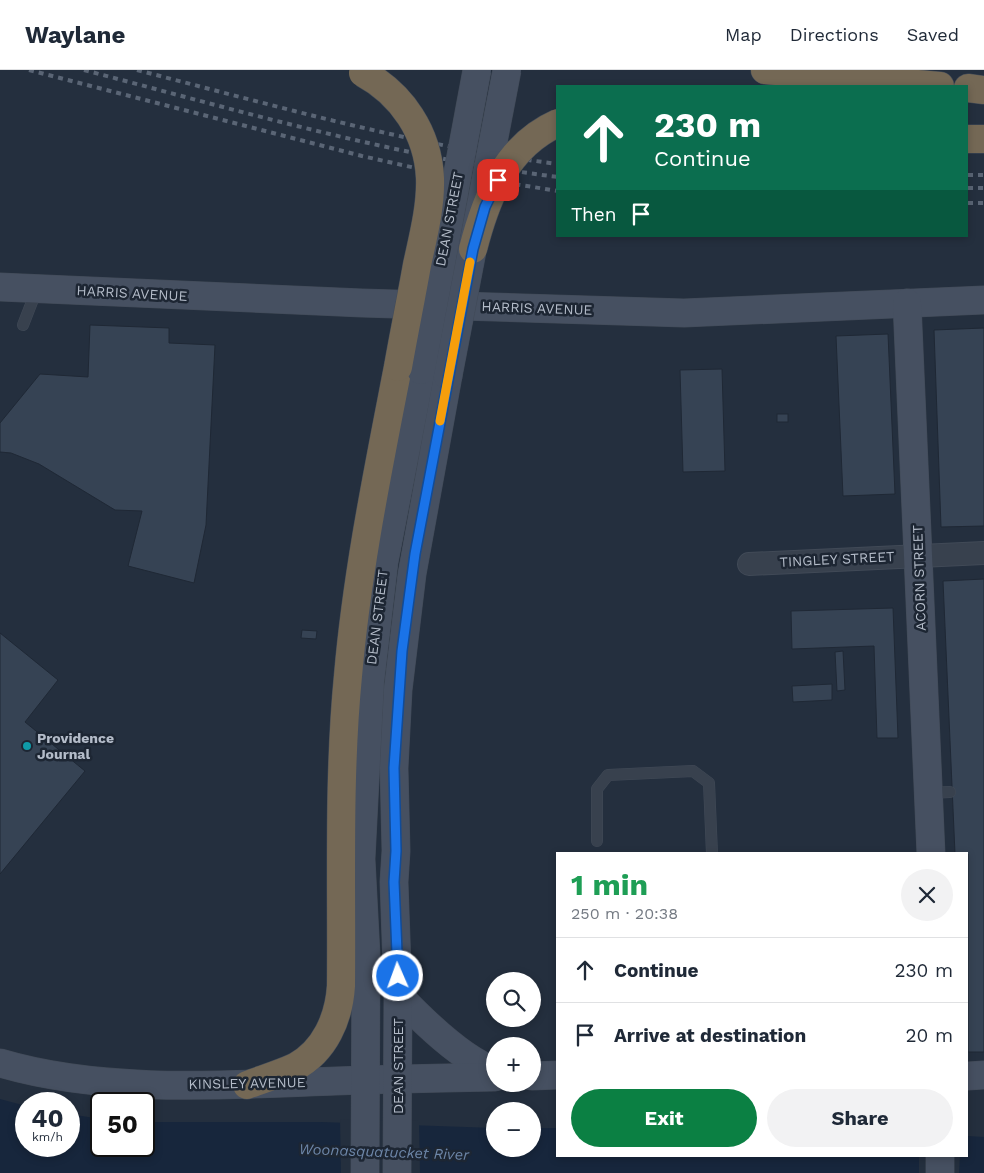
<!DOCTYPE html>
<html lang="en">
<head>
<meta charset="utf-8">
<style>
	body { margin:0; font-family:"Work Sans",sans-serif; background:#f2f2f3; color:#1f2937; height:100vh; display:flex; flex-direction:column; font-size:19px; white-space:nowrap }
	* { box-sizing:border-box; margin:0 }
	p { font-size:16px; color:#747a83 }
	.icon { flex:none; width:28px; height:28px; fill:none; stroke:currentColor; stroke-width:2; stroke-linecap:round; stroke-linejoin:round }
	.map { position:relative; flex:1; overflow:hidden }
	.panel { position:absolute; left:556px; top:782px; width:412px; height:305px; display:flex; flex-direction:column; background:#fff; border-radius:0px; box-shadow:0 2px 8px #0003 }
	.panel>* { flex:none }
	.hud { position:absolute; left:556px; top:15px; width:412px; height:152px; border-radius:0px; box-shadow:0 2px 8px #0003; background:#0b6e4f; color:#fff; overflow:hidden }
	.fabs { position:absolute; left:486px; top:902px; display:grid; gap:10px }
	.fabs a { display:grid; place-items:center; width:55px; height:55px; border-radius:50%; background:#fff; box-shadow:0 2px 8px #0003; font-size:25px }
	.speed { position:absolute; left:15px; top:1022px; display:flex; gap:10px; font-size:25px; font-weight:700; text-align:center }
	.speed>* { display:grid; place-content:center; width:65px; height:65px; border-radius:50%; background:#fff; box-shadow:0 2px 8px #0003; line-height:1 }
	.speed small { font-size:12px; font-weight:400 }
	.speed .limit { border:2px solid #111; border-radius:8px; background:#fff; color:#111 }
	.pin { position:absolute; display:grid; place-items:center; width:42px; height:42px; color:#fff; margin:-21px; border-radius:10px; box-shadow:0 2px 8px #0006 }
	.me { position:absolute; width:55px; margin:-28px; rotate:358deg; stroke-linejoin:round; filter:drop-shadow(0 0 4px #0008) }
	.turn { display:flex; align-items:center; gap:18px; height:105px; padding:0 15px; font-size:22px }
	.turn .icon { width:65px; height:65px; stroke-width:2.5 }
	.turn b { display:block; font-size:35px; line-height:42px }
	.then { display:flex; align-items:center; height:48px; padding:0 15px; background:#0003; gap:10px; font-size:19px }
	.round { display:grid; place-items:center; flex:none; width:52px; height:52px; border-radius:26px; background:#f2f2f3 }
	.headline { display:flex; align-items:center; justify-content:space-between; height:85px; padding:0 15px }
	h1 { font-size:30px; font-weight:700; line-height:38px; color:#1e9e55 }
	.button { display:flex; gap:10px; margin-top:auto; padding:10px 15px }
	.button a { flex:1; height:58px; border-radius:30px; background:#0b8043; color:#fff; font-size:20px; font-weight:700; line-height:58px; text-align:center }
	.button a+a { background:#f2f2f3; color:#1f2937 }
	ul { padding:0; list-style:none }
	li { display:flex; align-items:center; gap:15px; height:65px; padding:0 15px; border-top:1px solid #e0e1e3 }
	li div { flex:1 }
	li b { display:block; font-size:19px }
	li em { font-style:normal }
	header { display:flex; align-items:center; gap:30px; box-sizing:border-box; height:70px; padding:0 25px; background:#fff; border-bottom:1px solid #e0e1e3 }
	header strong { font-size:24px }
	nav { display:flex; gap:28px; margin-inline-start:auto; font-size:18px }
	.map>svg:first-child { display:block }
	.water { fill:#17263c }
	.pier { fill:#242f3e }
	.building { fill:#364354; stroke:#1f2835 }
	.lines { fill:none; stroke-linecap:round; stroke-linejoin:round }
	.lane-casing { stroke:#414a57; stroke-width:12 }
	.street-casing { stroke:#414a57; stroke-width:24 }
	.secondary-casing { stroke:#414a57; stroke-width:29 }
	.highway-casing { stroke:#434c59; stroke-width:29 }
	.lane { stroke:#38414e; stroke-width:11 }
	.street { stroke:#38414e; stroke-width:22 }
	.secondary { stroke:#465061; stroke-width:28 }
	.highway { stroke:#746855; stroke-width:28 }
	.rail { stroke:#5a6575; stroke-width:4; stroke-dasharray:5 5; stroke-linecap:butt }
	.secondary-bridge-casing { stroke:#414a57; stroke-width:29; stroke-linecap:butt }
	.highway-bridge-casing { stroke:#434c59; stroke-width:29; stroke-linecap:butt }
	.secondary-bridge { stroke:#465061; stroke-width:28 }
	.highway-bridge { stroke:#746855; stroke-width:28 }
	.route-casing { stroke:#114b97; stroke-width:12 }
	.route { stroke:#1a73e8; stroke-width:9 }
	.slow { stroke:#f59e0b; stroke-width:9 }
	.culture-dot { fill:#0f9aa8; stroke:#1d2633; stroke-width:2 }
	.labels { text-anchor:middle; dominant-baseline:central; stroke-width:5; stroke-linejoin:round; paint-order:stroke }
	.street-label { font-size:14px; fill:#b4bcc9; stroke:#1d2633 }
	.poi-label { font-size:14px; font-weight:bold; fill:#b4bcc9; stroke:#1d2633; text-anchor:start }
	.water-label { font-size:15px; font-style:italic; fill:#6d86a8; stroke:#1d2633 }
</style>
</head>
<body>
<header>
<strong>Waylane</strong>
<nav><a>Map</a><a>Directions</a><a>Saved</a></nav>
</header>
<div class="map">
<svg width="984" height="1103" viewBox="0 0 984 1103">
	<rect width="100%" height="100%" fill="#242f3e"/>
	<polygon class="water" points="0,1029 26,1036 26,1076 69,1076 69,1044 101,1049 101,1076 144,1076 144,1052 321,1052 495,1058 495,1079 532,1079 533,1058 557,1058 558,1086 968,1086 968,1066 984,1067 984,1103 0,1103"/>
	<g class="pier">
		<polygon points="340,1049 419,1051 420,1103 341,1103"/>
		<polygon points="919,1086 960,1086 959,1103 919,1103"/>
	</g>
	<g class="building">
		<polygon points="90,255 169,258 169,273 215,275 206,455 194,513 128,496 142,441 115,440 39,394 11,383 0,382 0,353 40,304 88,307"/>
		<polygon points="984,258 984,456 941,457 934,260"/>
		<polygon points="888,264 895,424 843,426 836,266"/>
		<polygon points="722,299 725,401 683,402 680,300"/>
		<rect x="777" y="344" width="11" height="8"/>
		<polygon points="984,509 984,982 968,982 968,784 955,784 943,511"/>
		<polygon points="893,538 898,668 877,668 874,576 792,579 791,541"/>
		<polygon points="302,560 317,561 316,569 301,568"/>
		<polygon points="0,563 58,610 25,652 85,701 0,804"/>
		<polygon points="843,581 845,620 837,621 835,582"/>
		<polygon points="832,614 832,630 793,632 792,616"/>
	</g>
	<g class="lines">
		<defs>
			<g id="lane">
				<polyline points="23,255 37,219"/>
				<polyline points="928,723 950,722"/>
				<polyline points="597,771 597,719 608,705 693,701 709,713 712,784"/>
			</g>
			<polyline id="street" points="749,494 984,483"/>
			<g id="secondary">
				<polyline points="0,217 362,233 684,243 984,230"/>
				<polyline points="907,233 931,784"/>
				<path d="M398 925C422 950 462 990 495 1001"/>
				<path d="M0 993C104 1024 229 1015 336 1011 389 1009 442 1008 495 1007"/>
				<polyline points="532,1006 558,1005"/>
				<polyline points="968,1006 984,1005"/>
				<polyline points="365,1103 366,885 361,789 370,611 384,492 421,300"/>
				<polyline points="397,1103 398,925 394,812 396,781 394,698 398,620 412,504 448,306"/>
				<polyline points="940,1103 940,1086"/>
			</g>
			<g id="highway">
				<polyline points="765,0 940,16"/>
				<polyline points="968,18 984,20"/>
				<polyline points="968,69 984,69"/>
				<path d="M247 1015C263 1009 280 1004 295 997 325 981 339 948 341 916 342 813 338 709 348 606 357 502 378 400 398 297"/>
			</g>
		</defs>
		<use href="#lane" class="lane-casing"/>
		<use href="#street" class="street-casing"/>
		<use href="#secondary" class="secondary-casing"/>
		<use href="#highway" class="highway-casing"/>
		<use href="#lane" class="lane"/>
		<use href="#street" class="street"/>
		<use href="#secondary" class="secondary"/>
		<use href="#highway" class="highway"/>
		<g class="rail">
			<polyline points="29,0 362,86 420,99 558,121"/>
			<path d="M84 0C240 41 396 87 558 107"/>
			<path d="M137 0C276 36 415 76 558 94"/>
			<polyline points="968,105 984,105"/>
			<polyline points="968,118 984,118"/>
			<polyline points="968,133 984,133"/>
		</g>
		<defs>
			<g id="secondary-bridge">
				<polyline points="421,300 477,0"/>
				<polyline points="448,306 507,0"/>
			</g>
			<g id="highway-bridge">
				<path d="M363 3C402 24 428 63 430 108 431 137 423 167 417 195 411 229 404 263 398 297"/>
				<path d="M473 179C486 128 506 76 558 53"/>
			</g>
		</defs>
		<use href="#secondary-bridge" class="secondary-bridge-casing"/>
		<use href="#highway-bridge" class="highway-bridge-casing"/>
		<use href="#secondary-bridge" class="secondary-bridge"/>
		<use href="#highway-bridge" class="highway-bridge"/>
	</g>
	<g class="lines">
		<defs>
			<polyline id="route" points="398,906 394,812 396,781 394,698 402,581 415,484 473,179 485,137 498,110"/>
		</defs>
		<use href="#route" class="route-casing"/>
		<use href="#route" class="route"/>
		<polyline class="slow" points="440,351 470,192"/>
	</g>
	<circle class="culture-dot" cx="27" cy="676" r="5"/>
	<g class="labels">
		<g class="street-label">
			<text transform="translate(449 149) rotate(-79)">DEAN STREET</text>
			<text transform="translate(132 223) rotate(3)">HARRIS AVENUE</text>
			<text transform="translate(537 238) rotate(2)">HARRIS AVENUE</text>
			<text transform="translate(837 489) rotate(-3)">TINGLEY STREET</text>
			<text transform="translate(919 508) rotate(-92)">ACORN STREET</text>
			<text transform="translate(377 547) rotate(-83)">DEAN STREET</text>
			<text transform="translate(398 996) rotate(-90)">DEAN STREET</text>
			<text transform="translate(247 1013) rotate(-1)">KINSLEY AVENUE</text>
		</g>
		<g class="poi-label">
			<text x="37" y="668">Providence<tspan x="37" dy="16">Journal</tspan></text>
		</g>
		<g class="water-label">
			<text transform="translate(384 1082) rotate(2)">Woonasquatucket River</text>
		</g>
	</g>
</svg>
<div class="fabs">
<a><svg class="icon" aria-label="search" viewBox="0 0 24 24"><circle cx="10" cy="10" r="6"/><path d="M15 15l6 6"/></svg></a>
<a>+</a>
<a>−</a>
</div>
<div class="speed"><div>40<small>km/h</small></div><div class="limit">50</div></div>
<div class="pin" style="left:498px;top:110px;background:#d93025"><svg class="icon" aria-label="arrive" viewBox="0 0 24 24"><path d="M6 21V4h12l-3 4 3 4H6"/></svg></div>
<svg class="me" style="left:398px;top:906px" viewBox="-20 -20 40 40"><circle r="17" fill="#1a73e8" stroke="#fff" stroke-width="3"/><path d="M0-11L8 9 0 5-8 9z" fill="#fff"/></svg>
<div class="hud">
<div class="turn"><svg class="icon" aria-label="ahead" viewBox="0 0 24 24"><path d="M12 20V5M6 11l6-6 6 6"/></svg><div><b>230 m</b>Continue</div></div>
<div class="then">Then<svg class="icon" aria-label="arrive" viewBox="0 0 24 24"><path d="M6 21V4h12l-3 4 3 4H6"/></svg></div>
</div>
<section class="panel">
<div class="headline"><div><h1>1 min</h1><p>250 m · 20:38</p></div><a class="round"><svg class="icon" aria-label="close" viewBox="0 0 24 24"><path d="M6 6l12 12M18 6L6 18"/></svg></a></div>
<ul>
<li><svg class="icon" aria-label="ahead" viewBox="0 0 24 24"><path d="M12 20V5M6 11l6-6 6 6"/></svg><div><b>Continue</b></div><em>230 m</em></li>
<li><svg class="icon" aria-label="arrive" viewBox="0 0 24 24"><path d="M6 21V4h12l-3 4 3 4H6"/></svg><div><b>Arrive at destination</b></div><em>20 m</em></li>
</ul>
<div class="button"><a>Exit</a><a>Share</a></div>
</section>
</div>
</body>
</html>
